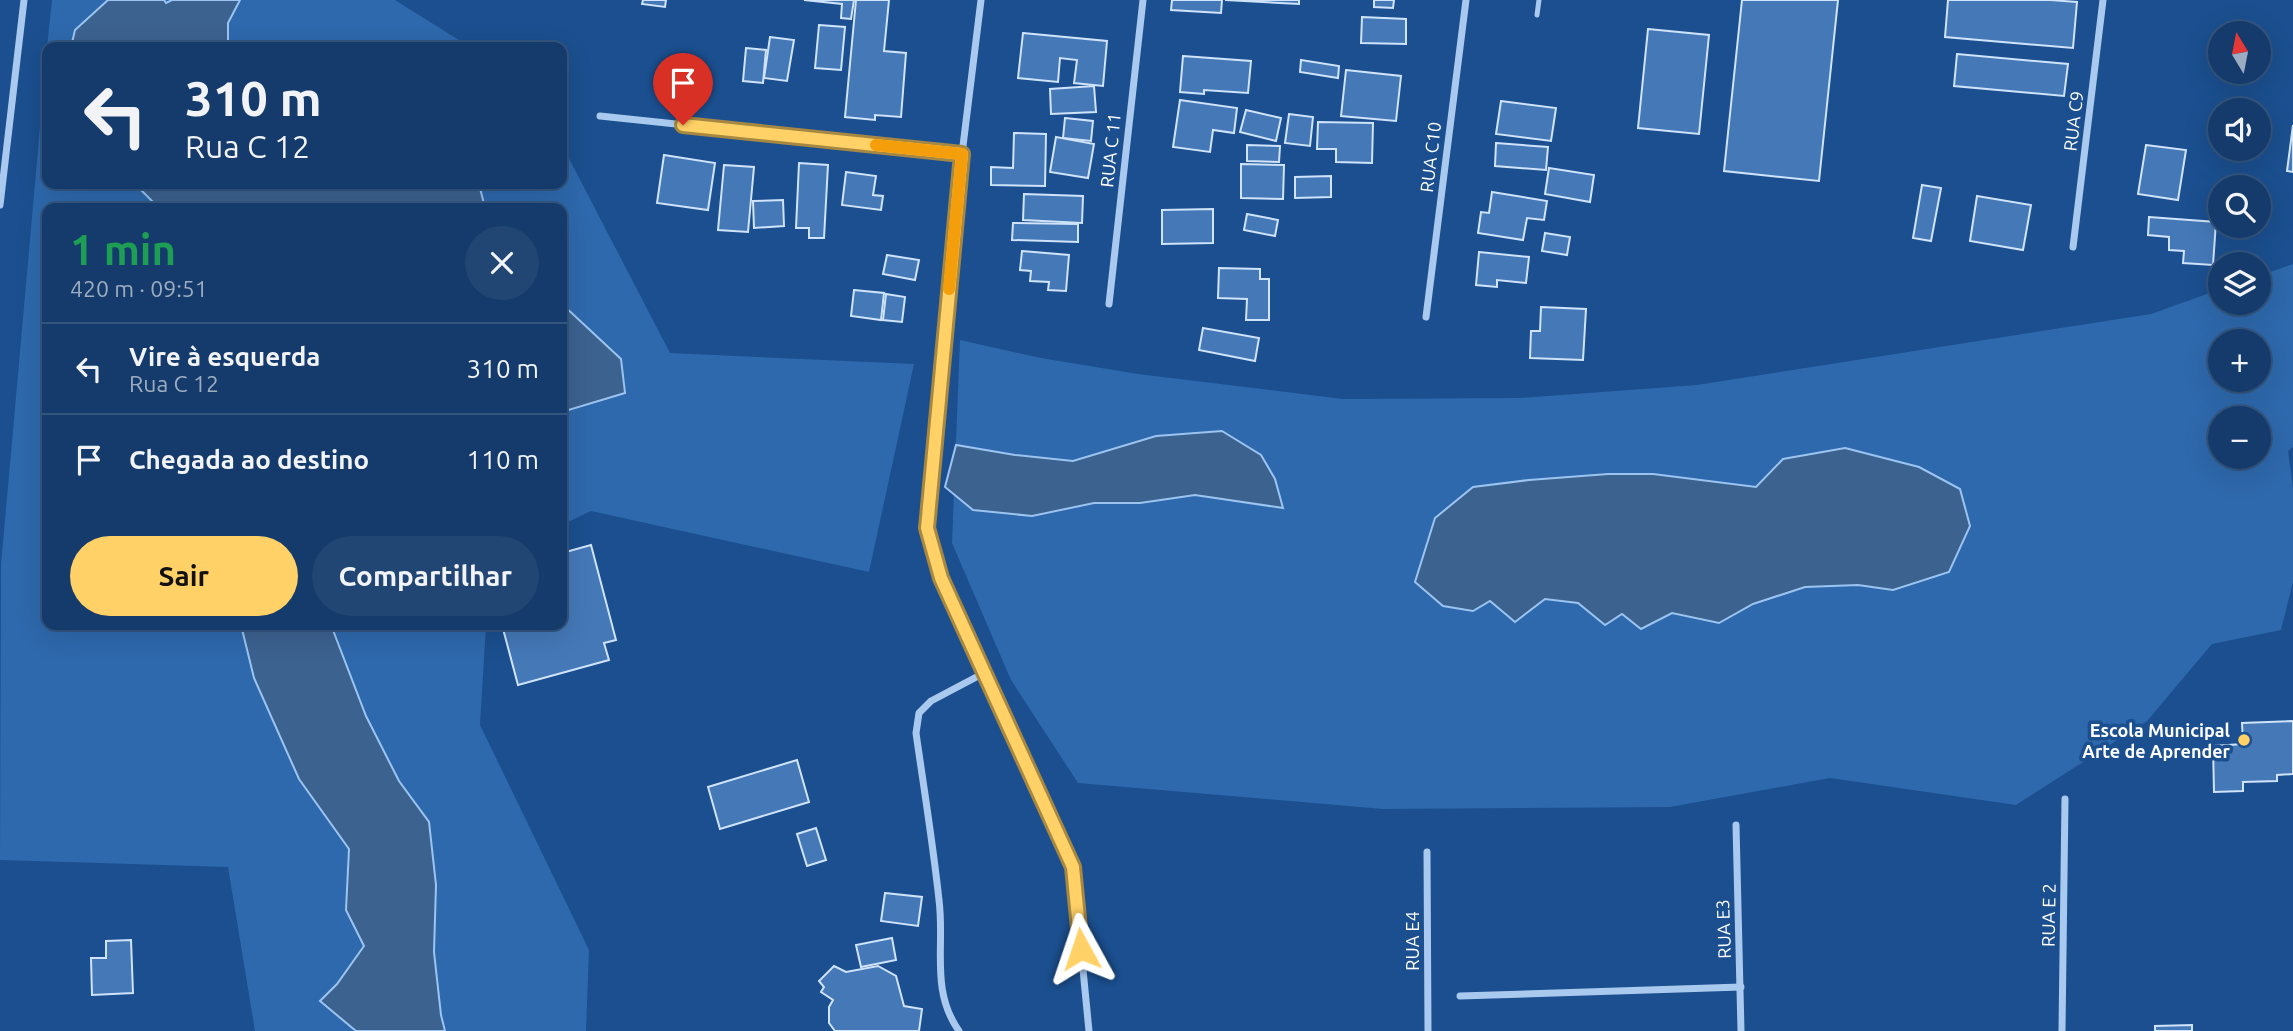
<!DOCTYPE html>
<html lang="pt">
<head>
<meta charset="utf-8">
<style>
	body { margin:0; font-family:Ubuntu,sans-serif; background:#214673; color:#f1f3f6; height:100vh; display:flex; flex-direction:column; font-size:26px; white-space:nowrap }
	* { box-sizing:border-box; margin:0 }
	p { font-size:23px; color:#9dadc1 }
	.icon { flex:none; width:38px; height:38px; fill:none; stroke:currentColor; stroke-width:2; stroke-linecap:round; stroke-linejoin:round }
	.map { position:relative; flex:1; overflow:hidden }
	.details { position:absolute; left:42px; top:203px; width:525px; height:427px; display:flex; flex-direction:column; background:#143b6b; border-radius:14px; box-shadow:0 7px 28px #0002,0 0 0 2px #33557e }
	.details>* { flex:none }
	.hud { position:absolute; left:42px; top:42px; width:525px; height:147px; border-radius:14px; box-shadow:0 7px 28px #0002,0 0 0 2px #33557e; background:#143b6b; color:#f1f3f6; overflow:hidden }
	.needle { width:46px; rotate:350deg }
	.tools { position:absolute; left:2208px; top:21px; display:grid; gap:14px }
	.tools a { display:grid; place-items:center; width:63px; height:63px; border-radius:50%; background:#143b6b; box-shadow:0 7px 28px #0002,0 0 0 2px #33557e; font-size:35px }
	.pin { position:absolute; display:grid; place-items:center; width:60px; height:60px; color:#fff; margin:-72px -30px; border-radius:50% 50% 50% 0; rotate:-45deg; box-shadow:0 0 7px #0007 }
	.pin .icon { rotate:45deg }
	.me { position:absolute; width:77px; margin:-38px; rotate:355deg; stroke-linejoin:round; filter:drop-shadow(0 0 5px #0008) }
	.turn { display:flex; align-items:center; gap:24px; height:147px; padding:0 28px; font-size:32px }
	.turn .icon { width:91px; height:91px; stroke-width:2.5 }
	.turn b { display:block; font-size:49px; line-height:60px }
	.round { display:grid; place-items:center; flex:none; width:74px; height:74px; border-radius:37px; background:#214673 }
	.overview { display:flex; align-items:center; justify-content:space-between; height:119px; padding:0 28px }
	h1 { font-size:42px; font-weight:700; line-height:52px; color:#1e9e55 }
	.button { display:flex; gap:14px; margin-top:auto; padding:14px 28px }
	.button a { flex:1; height:80px; border-radius:42px; background:#ffd166; color:#111; font-size:28px; font-weight:700; line-height:80px; text-align:center }
	.button a+a { background:#214673; color:#f1f3f6 }
	ul { padding:0; list-style:none }
	li { display:flex; align-items:center; gap:21px; height:91px; padding:0 28px; border-top:2px solid #33557e }
	li div { flex:1 }
	li b { display:block; font-size:26px }
	li em { font-style:normal }
	.map>svg:first-child { display:block }
	.green { fill:#2e69ad; fill-rule:evenodd }
	.water { fill:#3c6290; stroke:#9cc4f0; stroke-width:2 }
	.building { fill:#4478b7; stroke:#cfe3fa; stroke-width:2 }
	.lines { fill:none; stroke-linecap:round; stroke-linejoin:round }
	.service { stroke:#a9c9ee; stroke-width:5 }
	.minor { stroke:#a9c9ee; stroke-width:7 }
	.route-casing { stroke:#a68842; stroke-width:18 }
	.route { stroke:#ffd166; stroke-width:12 }
	.slow { stroke:#f59e0b; stroke-width:12 }
	.poi-dot { fill:#ffd166; stroke:#1b4f8f; stroke-width:2.5 }
	.labels { text-anchor:middle; dominant-baseline:central; stroke-width:7; stroke-linejoin:round; paint-order:stroke }
	.street-label { font-size:18px; fill:#fff; stroke:#1b4f8f }
	.poi-label { font-size:18px; font-weight:bold; fill:#fff; stroke:#1b4f8f; text-anchor:end }
</style>
</head>
<body>
<div class="map">
<svg width="2293" height="1031" viewBox="0 0 2293 1031">
	<rect width="100%" height="100%" fill="#1b4f8f"/>
	<g class="green">
		<polygon points="52,0 395,0 470,47 47,47"/>
		<polygon points="47,49 47,184 562,184 562,145 670,353 914,364 869,572 591,511 562,525 562,208 47,208 47,625 486,625 480,725 589,950 586,1031 255,1031 228,867 0,860 1,565"/>
		<path d="M2293 264V447L2288 451 2293 488V582L2281 630 2212 644 2147 721 2016 805 1830 778 1670 807 1383 809 1078 783 1011 680 952 543 960 340 1041 358 1138 374 1343 399 1519 398 1697 385 2151 314 2221 289V303H2259V276ZM2221 341H2259V380H2221ZM2221 418H2259V457H2221Z"/>
	</g>
	<g class="water">
		<polygon points="108,0 164,0 166,3 172,0 240,0 228,23 228,47 71,47 75,30"/>
		<polygon points="135,184 479,184 485,208 159,208"/>
		<polygon points="562,304 621,359 625,393 562,412"/>
		<polygon points="1222,431 1261,455 1275,479 1283,508 1195,495 1140,503 1094,503 1032,516 973,510 945,487 956,445 1015,455 1073,461 1156,436"/>
		<polygon points="1845,448 1919,467 1960,489 1970,526 1949,572 1893,590 1858,585 1805,587 1753,604 1719,623 1672,613 1641,629 1622,614 1605,625 1578,603 1545,599 1515,622 1490,601 1473,611 1443,606 1415,582 1435,518 1473,487 1529,480 1608,474 1653,474 1756,487 1783,459"/>
		<polygon points="241,625 331,625 366,716 399,781 429,822 436,885 434,952 441,1015 445,1031 356,1031 320,1001 337,984 364,946 346,910 349,849 299,779 254,678"/>
	</g>
	<g class="building">
		<polygon points="643,0 666,0 665,7 642,4"/>
		<polygon points="804,0 854,0 851,19 841,18 842,4"/>
		<polygon points="856,0 889,0 884,51 906,53 901,117 875,115 875,120 845,117"/>
		<polygon points="1172,0 1222,0 1221,13 1171,10"/>
		<polygon points="1225,0 1299,0 1299,4"/>
		<polygon points="1374,0 1394,0 1393,8 1374,7"/>
		<polygon points="1742,0 1838,0 1819,181 1724,171"/>
		<polygon points="1948,0 2050,0 2077,2 2073,48 1945,37"/>
		<polygon points="1362,17 1406,19 1406,44 1361,43"/>
		<polygon points="819,25 845,27 841,70 815,68"/>
		<polygon points="1648,29 1709,35 1699,134 1638,128"/>
		<polygon points="1023,33 1107,41 1103,86 1074,83 1077,60 1060,58 1058,82 1018,78"/>
		<polygon points="770,37 794,40 787,81 764,78"/>
		<polygon points="746,48 766,50 763,83 743,81"/>
		<polygon points="1957,54 2068,64 2064,96 1954,86"/>
		<polygon points="1183,56 1251,61 1248,93 1204,90 1204,94 1180,92"/>
		<polygon points="1301,60 1339,66 1338,78 1300,72"/>
		<polygon points="1346,70 1401,76 1396,121 1341,116"/>
		<polygon points="1094,86 1096,112 1051,114 1050,89"/>
		<polygon points="1180,100 1237,108 1234,133 1213,130 1210,152 1173,147"/>
		<polygon points="1501,101 1556,108 1551,141 1496,134"/>
		<polygon points="1246,110 1281,118 1276,141 1240,132"/>
		<polygon points="1289,114 1313,117 1310,146 1285,143"/>
		<polygon points="1065,118 1093,121 1091,141 1063,138"/>
		<polygon points="1318,122 1373,123 1372,163 1336,162 1336,149 1317,149"/>
		<polygon points="2293,125 2293,172 2287,171"/>
		<polygon points="1014,133 1046,134 1045,186 991,185 991,167 1013,168"/>
		<polygon points="1056,137 1094,144 1088,178 1050,172"/>
		<polygon points="1496,143 1548,147 1546,170 1495,166"/>
		<polygon points="1247,145 1280,146 1279,162 1247,161"/>
		<polygon points="2146,145 2186,150 2178,200 2138,194"/>
		<polygon points="664,155 715,163 708,210 657,203"/>
		<polygon points="799,163 828,165 824,238 809,238 809,228 796,228"/>
		<polygon points="1241,164 1284,165 1283,199 1241,198"/>
		<polygon points="724,165 754,167 748,232 718,230"/>
		<polygon points="1549,168 1594,175 1590,202 1545,194"/>
		<polygon points="846,172 876,176 873,195 883,196 881,210 842,205"/>
		<polygon points="1331,176 1331,197 1295,198 1295,177"/>
		<polygon points="1922,185 1941,188 1931,241 1913,238"/>
		<polygon points="1492,192 1547,201 1544,220 1527,218 1523,240 1478,233 1481,212 1489,213"/>
		<polygon points="1024,194 1083,196 1082,223 1023,220"/>
		<polygon points="1977,196 2031,205 2023,250 1970,241"/>
		<polygon points="783,200 784,226 754,228 753,201"/>
		<polygon points="1213,209 1213,243 1162,244 1162,210"/>
		<polygon points="1247,214 1278,220 1275,236 1244,230"/>
		<polygon points="2149,217 2216,222 2213,265 2183,263 2184,251 2169,250 2169,237 2148,235"/>
		<polygon points="1013,223 1078,224 1078,242 1012,240"/>
		<polygon points="1545,233 1570,237 1567,255 1542,251"/>
		<polygon points="1022,251 1069,255 1066,291 1048,290 1049,282 1030,281 1031,271 1020,270"/>
		<polygon points="1479,252 1529,257 1526,283 1497,280 1497,287 1476,285"/>
		<polygon points="887,255 919,260 915,280 883,274"/>
		<polygon points="1219,268 1260,269 1260,279 1269,279 1269,320 1246,320 1247,299 1218,298"/>
		<polygon points="854,290 884,293 881,320 851,316"/>
		<polygon points="886,294 905,297 902,322 883,320"/>
		<polygon points="1541,307 1586,309 1583,360 1530,358 1531,331 1540,331"/>
		<polygon points="1203,328 1259,338 1255,361 1199,350"/>
		<polygon points="591,545 616,640 604,643 609,660 518,685 502,625 562,625 562,553"/>
		<polygon points="2293,721 2293,774 2277,775 2277,781 2243,782 2243,791 2214,792 2213,746 2243,744 2242,723"/>
		<polygon points="797,760 809,802 720,829 708,787"/>
		<polygon points="816,828 826,860 807,866 797,834"/>
		<polygon points="885,893 922,897 918,926 881,921"/>
		<polygon points="892,938 896,960 861,967 856,945"/>
		<polygon points="131,940 133,993 92,995 91,958 106,958 106,941"/>
		<polygon points="834,966 846,972 878,966 896,976 904,1006 922,1009 919,1031 835,1031 829,1023 829,1007 833,1000 821,992 824,987 819,981"/>
		<polygon points="2192,1025 2192,1031 2155,1031 2155,1026"/>
	</g>
	<g class="lines">
		<polyline class="service" points="1537,15 1539,0"/>
		<g class="minor">
			<polyline points="981,0 962,154 927,528 941,578 1073,867 1089,1031"/>
			<polyline points="600,116 962,154"/>
			<polyline points="0,205 24,0"/>
			<polyline points="2073,247 2103,0"/>
			<polyline points="1109,304 1143,0"/>
			<polyline points="1426,317 1466,0"/>
			<polyline points="1736,825 1741,1031"/>
			<polyline points="1427,852 1428,1031"/>
			<polyline points="1460,996 1741,987"/>
			<path d="M959 1031C930 990 945 946 939 900 933 844 924 789 916 733L919 713 931 701 984 673"/>
			<polyline points="2062,1031 2065,799"/>
		</g>
	</g>
	<g class="lines">
		<defs>
			<polyline id="route" points="683,125 962,154 927,528 941,578 1073,867 1081,949"/>
		</defs>
		<use href="#route" class="route-casing"/>
		<use href="#route" class="route"/>
		<polyline class="slow" points="876,145 962,154 949,289"/>
	</g>
	<circle class="poi-dot" cx="2244" cy="740" r="7"/>
	<g class="labels">
		<g class="street-label">
			<text transform="translate(2073 121) rotate(-83)">RUA C9</text>
			<text transform="translate(1110 150) rotate(-84)">RUA C 11</text>
			<text transform="translate(1430 157) rotate(-83)">RUA C10</text>
			<text transform="translate(2048 915) rotate(-89)">RUA E 2</text>
			<text transform="translate(1723 929) rotate(-92)">RUA E3</text>
			<text transform="translate(1412 941) rotate(-90)">RUA E4</text>
		</g>
		<g class="poi-label">
			<text x="2230" y="730">Escola Municipal<tspan x="2230" dy="21">Arte de Aprender</tspan></text>
		</g>
	</g>
</svg>
<div class="tools">
<a><svg class="needle" viewBox="-14 -14 28 28"><path d="M0-13l5 13h-10z" fill="#e53935"/><path d="M0 13l5-13h-10z" fill="#9dadc1"/></svg></a>
<a><svg class="icon" aria-label="sound" viewBox="0 0 24 24"><path d="M4 9h4l5-4v14l-5-4H4zM17 9q2 3 0 6"/></svg></a>
<a><svg class="icon" aria-label="search" viewBox="0 0 24 24"><circle cx="10" cy="10" r="6"/><path d="M15 15l6 6"/></svg></a>
<a><svg class="icon" aria-label="layers" viewBox="0 0 24 24"><path d="M12 4l9 5-9 5-9-5zM3 14l9 5 9-5"/></svg></a>
<a>+</a>
<a>−</a>
</div>
<div class="pin" style="left:683px;top:125px;background:#d93025"><svg class="icon" aria-label="arrive" viewBox="0 0 24 24"><path d="M6 21V4h12l-3 4 3 4H6"/></svg></div>
<svg class="me" style="left:1081px;top:949px" viewBox="-20 -20 40 40"><path d="M0-17L14 15 0 8-14 15z" fill="#ffd166" stroke="#fff" stroke-width="4"/></svg>
<div class="hud">
<div class="turn"><svg class="icon" aria-label="left" viewBox="0 0 24 24"><path d="M17 20v-9H6M10 6l-5 5 5 5"/></svg><div><b>310 m</b>Rua C 12</div></div>
</div>
<section class="details">
<div class="overview"><div><h1>1 min</h1><p>420 m · 09:51</p></div><a class="round"><svg class="icon" aria-label="close" viewBox="0 0 24 24"><path d="M6 6l12 12M18 6L6 18"/></svg></a></div>
<ul>
<li><svg class="icon" aria-label="left" viewBox="0 0 24 24"><path d="M17 20v-9H6M10 6l-5 5 5 5"/></svg><div><b>Vire à esquerda</b><p>Rua C 12</p></div><em>310 m</em></li>
<li><svg class="icon" aria-label="arrive" viewBox="0 0 24 24"><path d="M6 21V4h12l-3 4 3 4H6"/></svg><div><b>Chegada ao destino</b></div><em>110 m</em></li>
</ul>
<div class="button"><a>Sair</a><a>Compartilhar</a></div>
</section>
</div>
</body>
</html>
